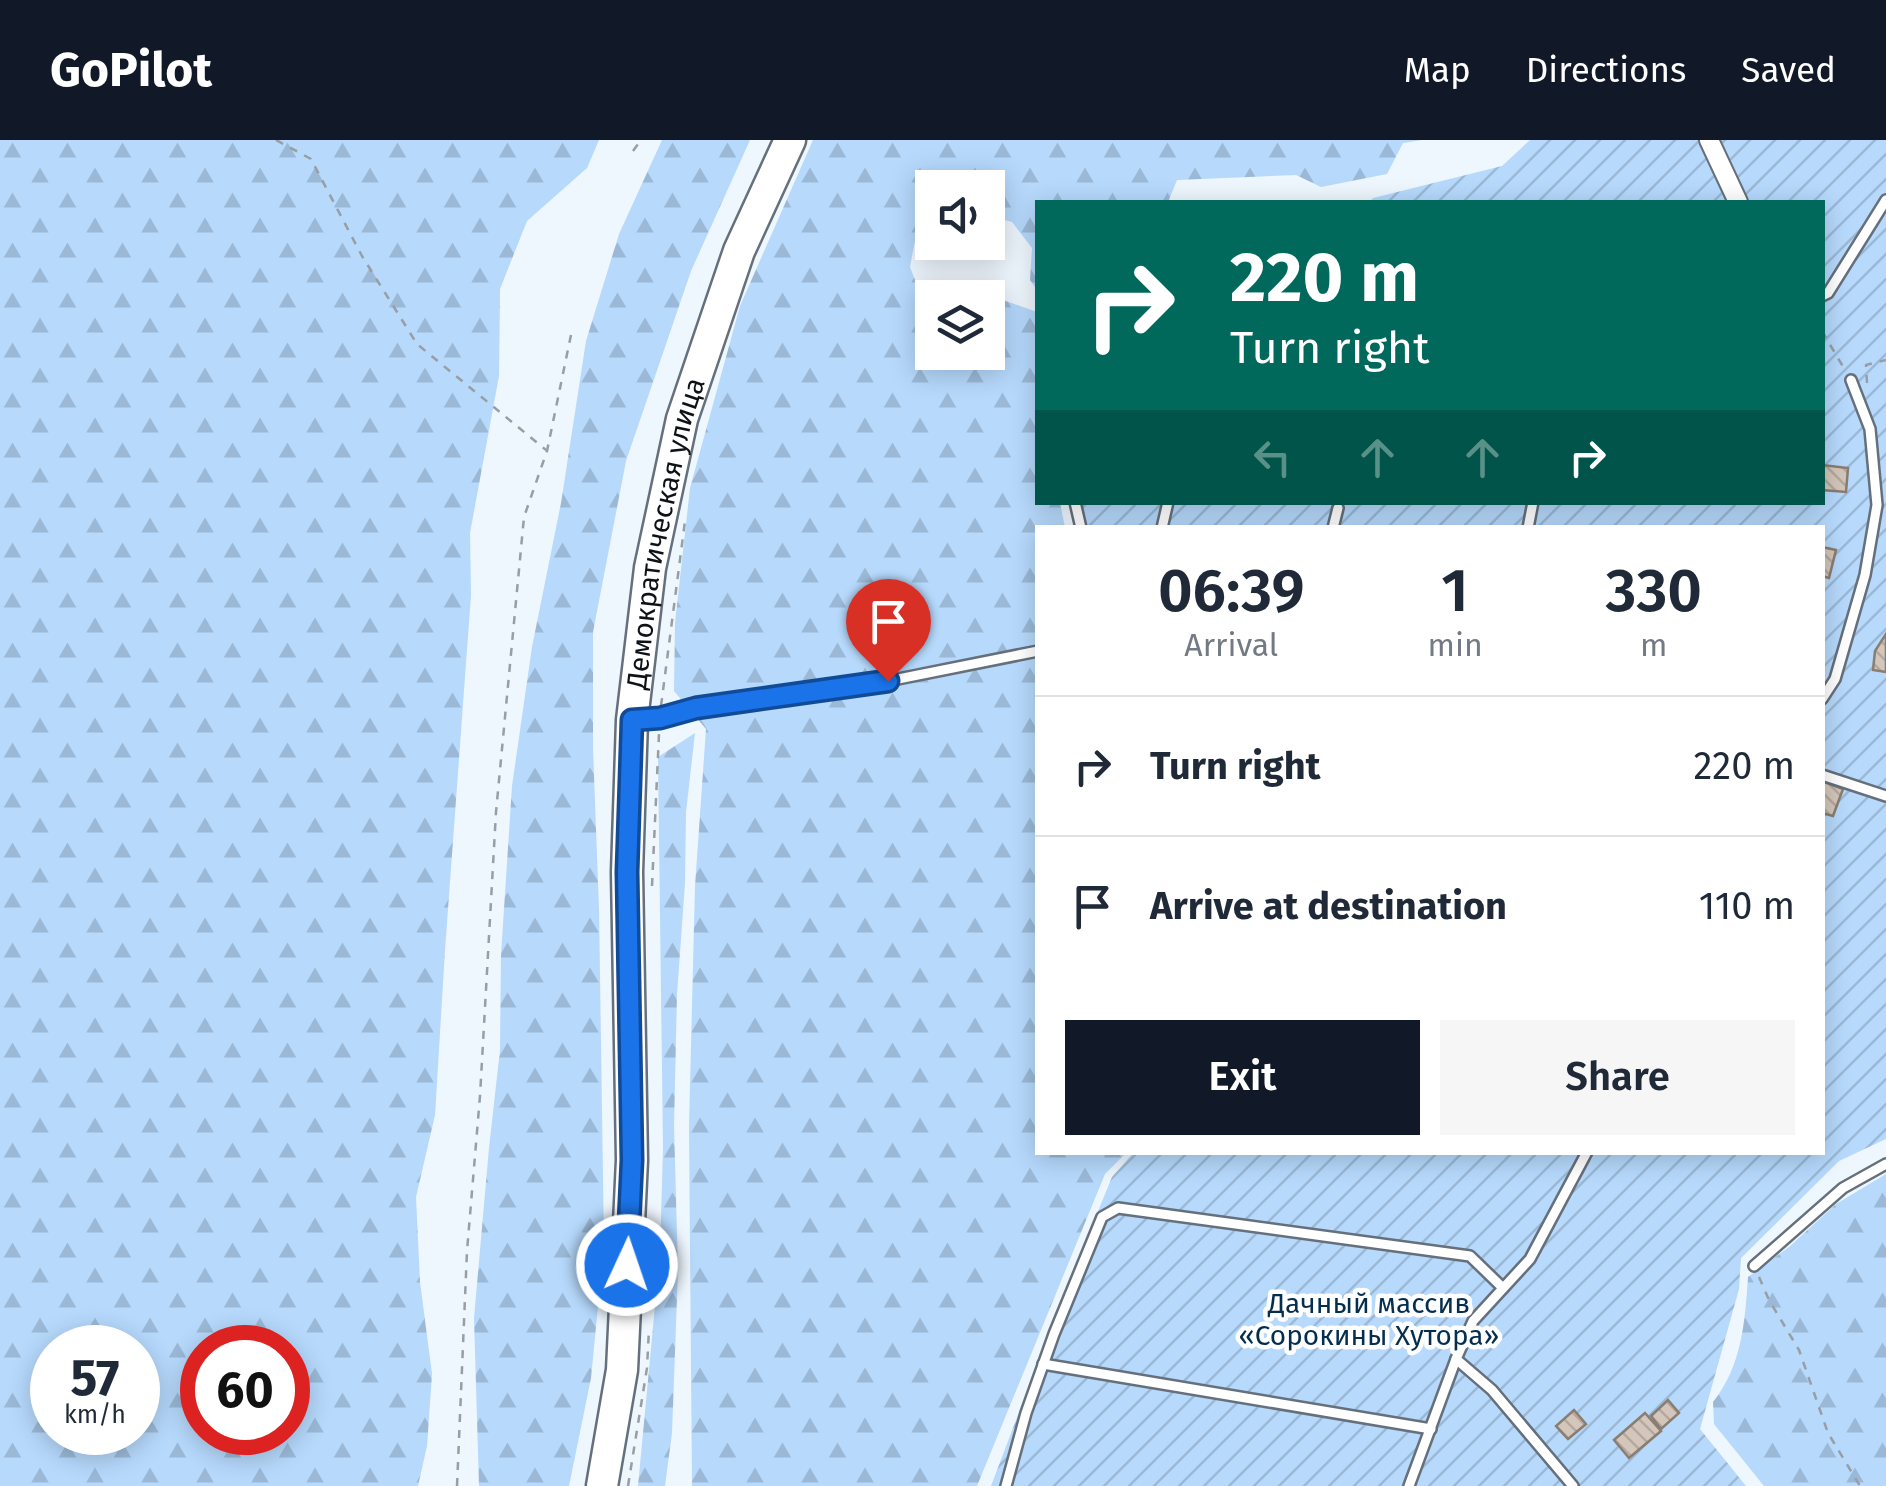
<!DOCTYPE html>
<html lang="en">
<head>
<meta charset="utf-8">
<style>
	body { margin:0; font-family:"Fira Sans",sans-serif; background:#f6f6f7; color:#1f2937; height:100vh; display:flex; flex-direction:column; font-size:38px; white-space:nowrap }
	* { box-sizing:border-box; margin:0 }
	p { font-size:32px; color:#747a83 }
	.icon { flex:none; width:55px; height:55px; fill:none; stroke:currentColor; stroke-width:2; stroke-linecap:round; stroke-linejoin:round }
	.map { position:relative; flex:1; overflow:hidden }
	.side { position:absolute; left:1035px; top:385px; width:790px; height:630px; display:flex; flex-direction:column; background:#fff; border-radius:0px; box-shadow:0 5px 25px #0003 }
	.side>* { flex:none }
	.hud { position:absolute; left:1035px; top:60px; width:790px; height:305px; border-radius:0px; box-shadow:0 5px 25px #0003; background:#00695c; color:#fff; overflow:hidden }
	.controls { position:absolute; left:915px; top:30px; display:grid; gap:20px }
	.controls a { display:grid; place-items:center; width:90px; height:90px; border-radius:0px; background:#fff; box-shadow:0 5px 25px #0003; font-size:50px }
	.speed { position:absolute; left:30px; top:1185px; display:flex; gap:20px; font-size:50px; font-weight:700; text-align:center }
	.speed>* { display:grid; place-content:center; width:130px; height:130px; border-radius:50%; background:#fff; box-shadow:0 5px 25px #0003; line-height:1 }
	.speed small { font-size:25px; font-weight:400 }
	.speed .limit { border:15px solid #d22; background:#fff; color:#111 }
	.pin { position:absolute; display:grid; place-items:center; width:85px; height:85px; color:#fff; margin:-102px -42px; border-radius:50% 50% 50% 0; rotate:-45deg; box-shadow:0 0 10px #0007 }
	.pin .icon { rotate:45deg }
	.me { position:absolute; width:110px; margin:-55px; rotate:3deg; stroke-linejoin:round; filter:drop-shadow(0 0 8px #0008) }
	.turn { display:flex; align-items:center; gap:35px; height:210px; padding:0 30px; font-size:45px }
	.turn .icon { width:130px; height:130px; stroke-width:2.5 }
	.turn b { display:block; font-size:70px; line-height:85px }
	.lanes { display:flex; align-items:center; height:95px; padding:0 30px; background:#0003; justify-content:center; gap:50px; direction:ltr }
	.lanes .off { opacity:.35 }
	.eta { display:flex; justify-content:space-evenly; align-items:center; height:170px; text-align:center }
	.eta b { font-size:60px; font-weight:600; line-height:70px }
	.button { display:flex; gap:20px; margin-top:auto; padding:20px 30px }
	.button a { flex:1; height:115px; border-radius:0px; background:#111827; color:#fff; font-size:40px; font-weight:600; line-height:115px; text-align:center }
	.button a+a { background:#f6f6f7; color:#1f2937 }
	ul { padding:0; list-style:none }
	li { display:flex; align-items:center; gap:30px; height:140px; padding:0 30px; border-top:2px solid #e0e1e3 }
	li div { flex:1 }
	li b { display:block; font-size:38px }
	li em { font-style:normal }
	header { display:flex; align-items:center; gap:60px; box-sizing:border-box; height:140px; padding:0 50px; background:#111827; color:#fff }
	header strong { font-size:48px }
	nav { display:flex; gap:55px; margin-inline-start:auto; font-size:35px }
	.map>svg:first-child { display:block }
	.forest { fill:url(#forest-firs); fill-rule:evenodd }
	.garden { fill:url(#garden-furrows) }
	.building { fill:url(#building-back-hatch); stroke:#8a7d72; stroke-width:2.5 }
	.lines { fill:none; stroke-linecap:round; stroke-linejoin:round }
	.lane-casing { stroke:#65707c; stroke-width:14 }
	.street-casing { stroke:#65707c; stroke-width:22 }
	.primary-casing { stroke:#65707c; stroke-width:35 }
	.path { stroke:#979ea4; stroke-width:2.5; stroke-dasharray:8 8; stroke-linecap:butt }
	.lane { stroke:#fff; stroke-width:9 }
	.street { stroke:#fff; stroke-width:18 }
	.primary { stroke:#fff; stroke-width:30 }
	.route-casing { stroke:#114b97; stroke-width:25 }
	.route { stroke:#1a73e8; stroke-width:18 }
	.labels { text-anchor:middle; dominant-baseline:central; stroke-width:9; stroke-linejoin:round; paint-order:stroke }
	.street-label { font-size:28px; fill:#0e1216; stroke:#fff }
	.park-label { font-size:28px; fill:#042e50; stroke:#fff }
</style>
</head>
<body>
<header>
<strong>GoPilot</strong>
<nav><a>Map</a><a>Directions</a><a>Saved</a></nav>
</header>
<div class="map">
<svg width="1886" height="1346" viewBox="0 0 1886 1346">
	<defs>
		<pattern id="forest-firs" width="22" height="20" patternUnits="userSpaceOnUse" patternTransform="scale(2.5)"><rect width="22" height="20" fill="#b6d9fc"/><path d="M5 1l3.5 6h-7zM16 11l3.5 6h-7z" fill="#9bb9d7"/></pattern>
		<pattern id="garden-furrows" width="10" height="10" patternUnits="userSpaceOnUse" patternTransform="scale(2.5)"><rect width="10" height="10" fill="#b6d9fc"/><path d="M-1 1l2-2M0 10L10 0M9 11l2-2" fill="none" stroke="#9bb9d7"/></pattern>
		<pattern id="building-back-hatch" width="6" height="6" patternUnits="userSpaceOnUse" patternTransform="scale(2.5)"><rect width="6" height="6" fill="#d4c6ba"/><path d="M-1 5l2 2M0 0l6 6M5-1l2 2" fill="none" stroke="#b5a99f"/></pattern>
	</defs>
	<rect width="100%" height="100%" fill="#eef6fe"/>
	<g class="forest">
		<path d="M0 0H599L587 28 527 81 500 149 499 236 470 393 471 455 445 810 435 975 416 1057 420 1142 432 1234 427 1306 418 1346H0ZM52 1208H138V1292H52ZM202 1208H288V1292H202Z"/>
		<polygon points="662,0 750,0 691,131 626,321 593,492 593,609 599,769 604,1105 591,1238 569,1346 479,1346 474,1178 489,1008 500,910 501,815 512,646 532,507 561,363 586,201 619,94"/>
		<polygon points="813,0 1422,0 1403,3 1387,34 1321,47 1296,35 1177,40 1168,62 1038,62 1037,150 1030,140 1032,108 1012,82 988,75 988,48 932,48 932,75 916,95 910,127 924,163 932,166 932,212 988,212 988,166 1000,159 1037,172 1038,362 1060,363 1065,387 1038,388 1038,535 1036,539 1038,542 1038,1012 1126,1013 1105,1034 977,1346 692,1346 689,986 695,746 706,589 674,551 675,483 690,348 740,166"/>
		<polygon points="695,593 686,672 685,743 677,854 674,986 678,1131 672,1293 665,1346 638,1346 660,1113 663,1008 658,617"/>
		<path d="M1886 1034V1346H1764L1714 1284 1713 1262C1742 1226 1745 1181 1748 1137L1789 1107 1836 1064Z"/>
	</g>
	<polygon class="garden" points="1530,0 1886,0 1886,999 1839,1021 1741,1118 1739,1149 1700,1289 1746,1346 991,1346 1058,1169 1112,1037 1133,1013 1822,1012 1822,388 1088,388 1081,363 1822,362 1822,62 1370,62 1373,58 1502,26"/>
	<g class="building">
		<polygon points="1822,325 1848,328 1846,352 1822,350"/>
		<polygon points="1822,407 1836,410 1829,438 1822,436"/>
		<polygon points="1886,494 1886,532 1873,530 1875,511"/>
		<polygon points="1822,641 1843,649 1833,676 1822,673"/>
		<polygon points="1668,1260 1679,1273 1661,1289 1651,1276"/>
		<polygon points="1574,1270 1586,1284 1568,1299 1556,1286"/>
		<polygon points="1645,1273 1661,1291 1629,1318 1614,1300"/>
	</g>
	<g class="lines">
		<defs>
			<g id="lane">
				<polyline points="1822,156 1828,153 1886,60"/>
				<polyline points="1075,362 1081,388"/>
				<polyline points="1162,388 1168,362"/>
				<polyline points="1333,388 1338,368"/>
				<polyline points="1528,388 1533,362"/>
				<polyline points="1822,559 1835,539 1865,435 1877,365 1870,289 1851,240"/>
				<polyline points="640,580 660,579 696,568 888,541 1038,511"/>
				<polyline points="1822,635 1886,656"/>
				<polyline points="1754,1126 1843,1048 1886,1024"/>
				<polyline points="1456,1219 1492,1250 1573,1346"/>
				<polyline points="1043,1224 1431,1289"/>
				<polyline points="1006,1346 1026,1273 1054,1194 1102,1077 1118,1068 1470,1116 1503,1148"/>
				<polyline points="1409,1346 1456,1219 1473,1181 1530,1119 1587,1012"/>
			</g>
			<polyline id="street" points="1709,0 1738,62"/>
			<g id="primary">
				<path id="s1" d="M602 1346 622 1230 632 1020 627 732 632 580 650 428 682 279 739 111 790 0"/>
			</g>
		</defs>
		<use href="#lane" class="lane-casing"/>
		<use href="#street" class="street-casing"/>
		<use href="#primary" class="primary-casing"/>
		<g class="path">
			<polyline points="276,0 311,19 362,116 417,204 546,310"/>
			<polyline points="633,11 641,0"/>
			<polyline points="1822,191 1845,230"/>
			<polyline points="1867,243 1866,225 1886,220"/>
			<polyline points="661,566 685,381"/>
			<polyline points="652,746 659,594"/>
			<polyline points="1759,1137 1769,1160 1799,1210 1828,1293 1860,1346"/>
			<polyline points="457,1346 467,1111 480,956 496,672 524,377 547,311 572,190"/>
			<polyline points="628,1346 647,1228 649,1189"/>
		</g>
		<use href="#lane" class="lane"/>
		<use href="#street" class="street"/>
		<use href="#primary" class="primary"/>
	</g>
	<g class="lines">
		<defs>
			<polyline id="route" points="627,1125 632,1020 627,732 632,580 660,578 696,568 888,541"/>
		</defs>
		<use href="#route" class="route-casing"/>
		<use href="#route" class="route"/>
	</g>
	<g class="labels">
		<g class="street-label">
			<text stroke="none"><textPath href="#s1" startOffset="958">Демократическая улица</textPath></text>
		</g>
		<g class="park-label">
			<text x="1369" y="1163">Дачный массив<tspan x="1369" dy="32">«Сорокины Хутора»</tspan></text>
		</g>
	</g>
</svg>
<div class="controls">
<a><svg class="icon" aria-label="sound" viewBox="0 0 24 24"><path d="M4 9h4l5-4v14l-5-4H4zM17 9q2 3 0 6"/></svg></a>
<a><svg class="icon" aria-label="layers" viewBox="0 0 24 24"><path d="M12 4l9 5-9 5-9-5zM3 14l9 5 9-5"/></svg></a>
</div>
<div class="speed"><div>57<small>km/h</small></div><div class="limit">60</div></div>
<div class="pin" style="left:888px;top:541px;background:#d93025"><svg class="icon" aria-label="arrive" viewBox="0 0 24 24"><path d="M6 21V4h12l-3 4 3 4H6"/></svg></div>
<svg class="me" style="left:627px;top:1125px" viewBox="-20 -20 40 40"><circle r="17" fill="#1a73e8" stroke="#fff" stroke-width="3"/><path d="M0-11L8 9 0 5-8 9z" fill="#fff"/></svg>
<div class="hud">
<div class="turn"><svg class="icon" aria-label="right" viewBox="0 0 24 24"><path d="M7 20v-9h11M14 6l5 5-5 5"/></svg><div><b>220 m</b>Turn right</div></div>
<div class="lanes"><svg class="icon off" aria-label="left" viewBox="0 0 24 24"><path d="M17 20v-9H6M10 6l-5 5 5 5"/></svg><svg class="icon off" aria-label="ahead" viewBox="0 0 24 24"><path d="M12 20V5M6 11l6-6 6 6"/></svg><svg class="icon off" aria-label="ahead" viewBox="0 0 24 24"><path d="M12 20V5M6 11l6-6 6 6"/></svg><svg class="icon" aria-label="right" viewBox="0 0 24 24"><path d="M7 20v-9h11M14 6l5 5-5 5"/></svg></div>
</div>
<section class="side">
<div class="eta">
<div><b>06:39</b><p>Arrival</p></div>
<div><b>1</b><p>min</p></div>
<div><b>330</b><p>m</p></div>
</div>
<ul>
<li><svg class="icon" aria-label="right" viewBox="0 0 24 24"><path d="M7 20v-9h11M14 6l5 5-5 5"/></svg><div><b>Turn right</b></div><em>220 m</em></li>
<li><svg class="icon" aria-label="arrive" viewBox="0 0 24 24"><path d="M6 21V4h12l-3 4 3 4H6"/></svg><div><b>Arrive at destination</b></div><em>110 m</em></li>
</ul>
<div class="button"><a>Exit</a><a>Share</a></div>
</section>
</div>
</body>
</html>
